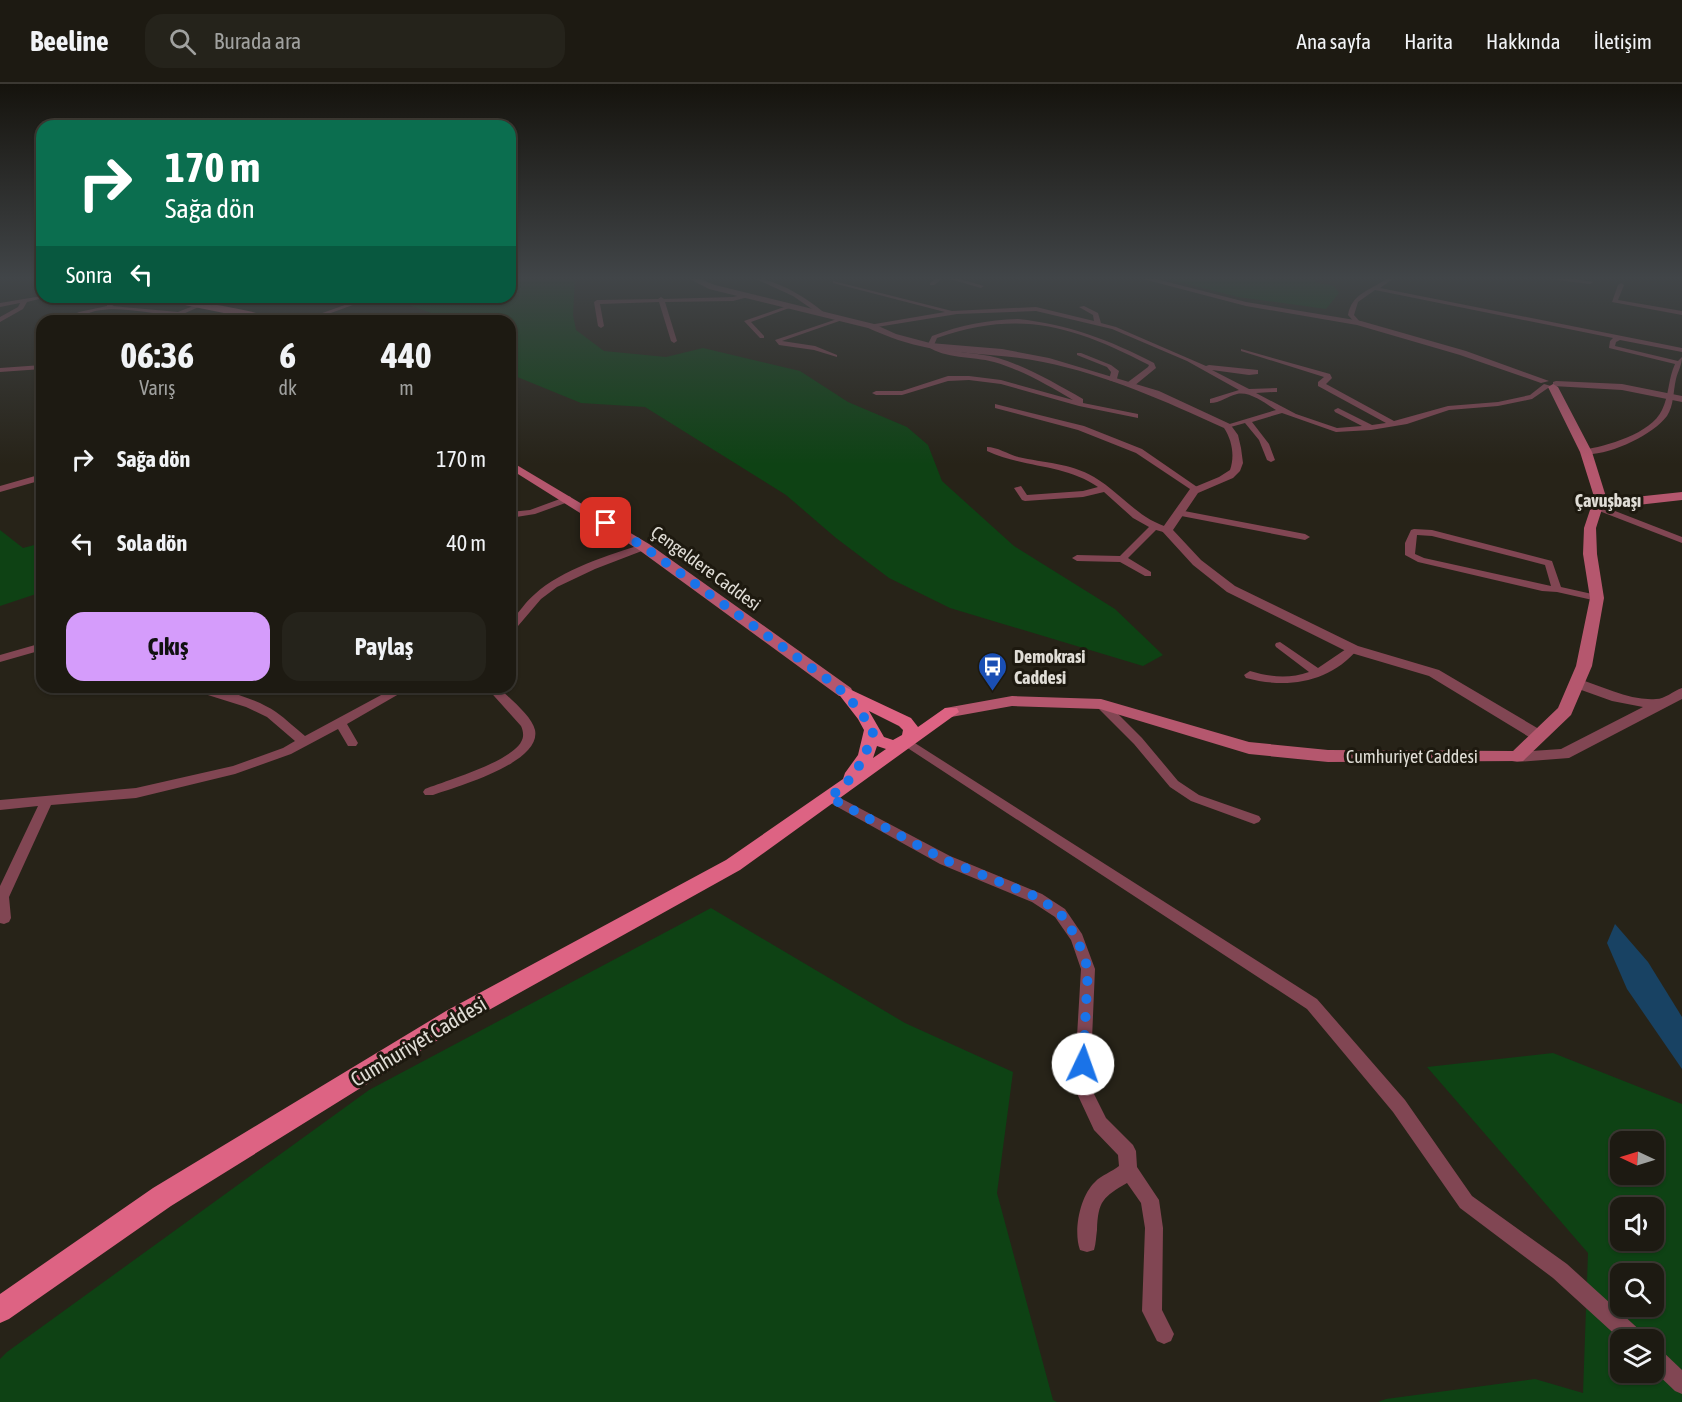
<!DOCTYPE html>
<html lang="tr">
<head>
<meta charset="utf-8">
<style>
	body { margin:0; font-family:"Asap Condensed",sans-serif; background:#25231b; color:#f1f3f6; height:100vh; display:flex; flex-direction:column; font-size:22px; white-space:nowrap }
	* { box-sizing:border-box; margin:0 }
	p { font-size:20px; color:#a0a19f }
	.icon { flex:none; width:33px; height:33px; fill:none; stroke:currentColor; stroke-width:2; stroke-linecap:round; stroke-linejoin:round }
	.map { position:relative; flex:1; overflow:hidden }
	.drawer { position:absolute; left:36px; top:231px; width:480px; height:378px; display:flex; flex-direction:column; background:#1d1a12; border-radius:18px; box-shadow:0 2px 4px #0004,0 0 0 2px #3b3832 }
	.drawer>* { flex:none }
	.top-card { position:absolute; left:36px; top:36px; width:480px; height:183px; border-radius:18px; box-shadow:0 2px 4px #0004,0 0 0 2px #3b3832; background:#0b6e4f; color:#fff; overflow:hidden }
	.needle { width:39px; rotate:274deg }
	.buttons { position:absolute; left:1610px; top:1047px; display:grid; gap:12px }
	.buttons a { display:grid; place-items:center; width:54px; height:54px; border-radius:12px; background:#1d1a12; box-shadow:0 2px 4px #0004,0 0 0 2px #3b3832; font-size:30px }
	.pin { position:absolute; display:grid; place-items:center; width:51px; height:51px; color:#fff; margin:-26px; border-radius:12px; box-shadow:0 3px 9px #0006 }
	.me { position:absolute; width:66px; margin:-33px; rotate:3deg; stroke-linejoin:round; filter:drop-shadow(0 0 4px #0008) }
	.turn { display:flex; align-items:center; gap:21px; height:126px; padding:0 30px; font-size:27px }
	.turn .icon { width:78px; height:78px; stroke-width:2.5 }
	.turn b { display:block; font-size:42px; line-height:51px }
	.then { display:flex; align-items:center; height:57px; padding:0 30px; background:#0003; gap:12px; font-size:22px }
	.eta { display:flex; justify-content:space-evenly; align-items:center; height:102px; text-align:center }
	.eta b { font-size:36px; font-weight:700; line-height:42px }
	.button { display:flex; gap:12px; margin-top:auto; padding:12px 30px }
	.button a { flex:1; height:69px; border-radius:18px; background:#d59cfb; color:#111; font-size:24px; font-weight:700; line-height:69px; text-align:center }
	.button a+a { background:#25231b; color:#f1f3f6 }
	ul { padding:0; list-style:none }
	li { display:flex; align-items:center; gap:18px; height:84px; padding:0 30px }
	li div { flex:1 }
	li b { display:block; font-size:22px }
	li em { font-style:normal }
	header { display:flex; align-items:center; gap:36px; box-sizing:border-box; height:84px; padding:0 30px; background:#1d1a12; border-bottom:2px solid #3b3832 }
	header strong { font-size:28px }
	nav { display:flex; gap:33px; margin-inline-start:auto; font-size:21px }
	.search { width:420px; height:54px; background:#25231b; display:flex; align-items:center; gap:15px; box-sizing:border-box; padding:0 21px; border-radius:18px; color:#a0a19f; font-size:22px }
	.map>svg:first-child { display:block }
	.green { fill:#0e4214; fill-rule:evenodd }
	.water { fill:#184263 }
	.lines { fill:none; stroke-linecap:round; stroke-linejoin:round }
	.minor { fill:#814653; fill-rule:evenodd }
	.tertiary { fill:#814653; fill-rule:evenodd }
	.secondary { fill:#b5576e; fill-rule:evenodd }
	.primary { fill:#dd6383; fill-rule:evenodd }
	.route { stroke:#1a73e8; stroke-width:10; stroke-dasharray:0 18 }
	.labels { text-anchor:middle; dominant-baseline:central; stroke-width:6; stroke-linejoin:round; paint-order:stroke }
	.far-quarter-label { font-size:18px; font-weight:bold; fill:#e0ddd6; stroke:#1d190f }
	.street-label { font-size:18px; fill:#e0ddd6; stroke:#1d190f }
	.poi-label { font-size:18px; font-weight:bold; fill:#e0ddd6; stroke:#1d190f; text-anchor:start }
	.near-street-label { font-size:21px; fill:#e0ddd6; stroke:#1d190f }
</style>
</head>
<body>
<header>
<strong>Beeline</strong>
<div class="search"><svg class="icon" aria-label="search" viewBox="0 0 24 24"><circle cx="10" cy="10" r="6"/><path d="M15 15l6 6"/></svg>Burada ara</div>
<nav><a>Ana sayfa</a><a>Harita</a><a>Hakkında</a><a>İletişim</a></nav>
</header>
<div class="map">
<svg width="1682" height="1318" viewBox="0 0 1682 1318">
	<rect width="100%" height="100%" fill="#272318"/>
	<g class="green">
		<polygon points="510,195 575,195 573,231 576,246 604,267 666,273 703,264 800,287 848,318 907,343 928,361 942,397 1014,462 1115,525 1163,571 1143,582 950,524 889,494 836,454 786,411 645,323 581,319 510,290 510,237 425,237 434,230 387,213 510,213"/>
		<polygon points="1167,195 1315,195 1315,198 1334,202 1339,209 1326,225 1238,213"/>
		<polygon points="0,446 23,464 42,459 42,508 0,522"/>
		<polygon points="711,824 905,939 1013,988 997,1109 1053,1316 1057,1318 0,1318 0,1275 7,1268 369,1006"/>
		<path d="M1553 969 1682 1020V1318H1378L1386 1315 1535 1295 1583 1309 1588 1169 1427 983ZM1620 1058H1653V1090H1620ZM1620 1124H1653V1156H1620ZM1620 1190H1653V1222H1620ZM1620 1256H1653V1288H1620Z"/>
	</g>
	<polygon class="water" points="1615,840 1648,878 1682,933 1682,985 1627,905 1607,859"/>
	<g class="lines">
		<g class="minor">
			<path d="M756 195C778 195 811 217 827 231L822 232 793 212Z"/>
			<polygon points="935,195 942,195 934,201 930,201 930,199"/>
			<polygon points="950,195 960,195 984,202 981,204"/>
			<path d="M1386 195H1393L1380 204 1682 264V268L1620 256 1616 258 1615 262 1678 277 1682 273C1682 281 1678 287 1676 295 1673 308 1674 321 1667 332 1653 351 1607 373 1583 370V366C1606 362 1651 350 1662 326 1669 312 1668 295 1675 280L1609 264 1610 257 1613 254 1375 206 1358 218 1354 231 1361 239 1356 240 1348 231C1352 209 1370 207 1386 195Z"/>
			<polygon points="1550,195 1576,195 1593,198 1590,200"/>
			<path d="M833 197 952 227 1036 223 1094 237 1093 231 1079 223 1084 222 1098 229 1101 239 1116 243 1206 282 1209 281 1258 286V290L1249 291 1212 286 1249 305 1277 304V308H1274L1256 309 1296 330 1337 344 1362 342 1335 328 1334 326 1338 324 1372 341 1386 339 1318 302V298L1324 293 1241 267V265L1330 290 1332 294 1326 300 1394 337 1448 322 1498 318 1530 311 1544 300 1551 302 1532 315 1498 322 1449 326 1407 340 1371 346 1336 348 1282 329 1252 338 1269 360 1275 376 1271 378 1267 376 1259 356 1245 339 1227 344 1223 342 1276 326C1266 320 1250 307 1237 310 1228 312 1220 319 1210 319V315L1239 306 1187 277 1112 245 1036 227 957 230 871 244 868 242 869 241 945 228 833 199Z"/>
			<polygon points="1621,199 1624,201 1618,216 1682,227 1682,231 1612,218 1618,201"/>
			<polygon points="746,210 748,213 733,217 665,218 677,257 674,259 671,257 659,218 600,220 604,242 601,244 598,242 594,218 597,216 658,215 661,213 664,215 733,213"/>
			<polygon points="42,212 47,213 27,218 23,225 0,238 0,233 18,223 20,219 0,223 0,219"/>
			<path d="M123 213H131L112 222 178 228 198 220 203 221 172 235 169 233 170 231C146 229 120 222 95 227 84 230 73 238 64 236L79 228 107 222V220Z"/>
			<polygon points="356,217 361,218 309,237 300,237"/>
			<polygon points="787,222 792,223 751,238 764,252 764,254 760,254 744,237"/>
			<polygon points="840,234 845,235 782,257 815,262 837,271 837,273 814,266 779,261 775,256"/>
			<path d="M1018 235C1067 240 1110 256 1154 279L1156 284 1134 302H1128V298L1148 283 1149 281C1074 242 1019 225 937 254L934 261C954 270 977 268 998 274 1028 283 1056 300 1083 315V319L1138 330V334L1079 322 1001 300 969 296 948 297 902 311H876L872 309 876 307H902L948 292H969L1001 296 1073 316C1049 302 1022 286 994 278 972 272 945 275 927 262L932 252C961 241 987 236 1018 235Z"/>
			<polygon points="1077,269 1081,269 1111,281 1119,287 1116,298 1109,296 1111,288 1107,283 1077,271"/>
			<polygon points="42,281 42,285 0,288 0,284"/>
			<polygon points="995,320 1084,342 1142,365 1200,405 1193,407 1136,369 1078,346 995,324"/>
			<path d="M987 363C997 363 1008 370 1018 373 1044 379 1070 379 1094 393 1121 409 1138 435 1170 444L1172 446 1167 449 1156 446 1128 474 1151 488V492H1145L1120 478 1077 477 1072 474 1077 471 1120 472 1149 443 1133 434 1104 408 1083 413 1025 417 1022 416 1014 404 1021 402 1027 411 1083 407 1098 403C1065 380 1024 384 987 367Z"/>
			<polygon points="568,412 571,413 571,417 535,430 510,434 510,428 530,426"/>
			<polygon points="1597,420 1682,453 1682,459 1594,425 1594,421"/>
			<polygon points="1179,426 1305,450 1310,453 1305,456 1176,431 1175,429"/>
			<path d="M1414 445 1432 446 1552 477 1561 503 1601 512 1602 514 1597 517 1557 508 1542 507 1418 478 1405 471V459L1411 446ZM1417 451 1432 452 1545 481 1551 502 1424 474 1415 470Z"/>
			<path d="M644 460 649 463 647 465 595 485 557 503 541 515 518 542 510 546V538C519 529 525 518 535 510 561 486 610 470 644 460Z"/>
			<path d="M1280 558 1318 584 1349 563 1353 562 1358 565C1329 599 1287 605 1246 594L1244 591 1250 587C1270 593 1289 595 1309 588L1276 563 1275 561 1276 559Z"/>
			<polygon points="42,559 42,566 0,578 0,571"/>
			<path d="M190 603C216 603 254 613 276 628 286 635 295 644 305 652L396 603H411L347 640 358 659 356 662H348L338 645 291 670 235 690 136 714 51 721 9 813 11 834 9 838 4 840 0 839V802L38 722 0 726V716L136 704 233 682 283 664 295 657 267 633 246 623 192 606Z"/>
			<path d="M486 603H498C508 613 532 632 535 646 542 679 456 703 433 711H425L423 708 425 705C445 697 514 677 522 656 524 652 523 646 521 642Z"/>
			<polygon points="1101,616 1105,617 1142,654 1178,697 1199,711 1259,732 1261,735 1259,738 1254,740 1191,717 1170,703 1134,660 1097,623 1095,620"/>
			<polygon points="907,654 1317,915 1405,1016 1472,1112 1567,1180 1643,1249 1646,1256 1621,1256 1553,1194 1460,1124 1393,1028 1307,925 903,661 901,658"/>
			<path d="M829 708 950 772 1042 810 1065 825 1082 850 1095 885 1090 1002 1106 1034 1133 1061 1136 1067 1137 1083 1159 1116 1163 1144 1162 1226 1174 1250 1171 1257 1164 1260 1157 1257 1142 1227 1145 1144 1141 1119 1127 1099C1103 1113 1098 1117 1097 1146 1096 1153 1096 1159 1094 1166L1087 1168 1080 1166C1073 1147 1080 1112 1095 1098 1101 1091 1112 1088 1119 1082L1118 1071 1094 1046 1074 1003 1081 885 1071 856 1055 833 1032 818 940 780 825 716 823 713 825 710Z"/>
			<polygon points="1653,1262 1660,1265 1682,1286 1682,1310 1675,1307 1653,1286"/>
		</g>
		<g class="tertiary">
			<path d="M690 195H700L715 201 874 240 896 250 930 259 1002 265 1049 274 1159 307 1230 340 1238 351 1241 364 1243 379 1240 387 1233 394 1198 409 1173 446 1201 476 1235 502 1358 562 1439 586 1544 648 1546 652 1544 656H1534L1429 592 1348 568 1227 508 1193 481 1161 446 1190 405 1219 393 1230 386C1235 372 1232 356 1224 344 1165 317 1107 291 1043 278 1005 270 966 271 929 264 908 260 888 253 868 244L709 205Z"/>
			<polygon points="1143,195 1156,195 1246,218 1361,237 1466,267 1549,297 1541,299 1460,271 1357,241 1246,222"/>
			<polygon points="1556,297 1622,300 1682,312 1682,318 1622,306 1553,302 1553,298"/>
			<polygon points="42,390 42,396 0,408 0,402"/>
			<path d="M1578 595C1603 602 1629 617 1656 615 1665 615 1673 607 1682 604V615L1569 674 1517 678 1512 677 1509 673 1512 669 1517 668 1561 665 1643 623 1612 617 1573 603 1571 600 1573 597Z"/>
		</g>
		<g class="secondary">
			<path d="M145 213C169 213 260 225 278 237H264Z"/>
			<polygon points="1553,300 1558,303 1592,368 1607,416 1682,408 1682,416 1602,425 1596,444 1597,470 1604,514 1592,582 1571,631 1523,677 1328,678 1249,670 1100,625 1012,622 951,633 945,632 943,628 945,624 951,623 1012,612 1101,615 1249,658 1328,666 1513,667 1558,624 1576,582 1590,514 1583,470 1584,444 1591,423 1596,419 1580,368 1548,303"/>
			<polygon points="510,377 649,460 851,604 853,608 851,612 839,612 639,466 510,385"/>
		</g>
		<path class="primary" d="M845 603 911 634 918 643 945 624H957L959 628 740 786 462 941 171 1122 9 1235 0 1239V1210L153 1104 446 927 726 776 843 695 845 689 858 671 864 646 858 635 837 608ZM869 627 899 642 903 646 902 651 893 656 884 653ZM877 662 886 665 873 674Z"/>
	</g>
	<linearGradient id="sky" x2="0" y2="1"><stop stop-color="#15130d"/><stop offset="0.51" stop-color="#414548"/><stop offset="1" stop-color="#414548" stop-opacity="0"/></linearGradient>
	<rect width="1682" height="380" fill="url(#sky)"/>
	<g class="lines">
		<path class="route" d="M606 439 644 463 827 595C847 610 861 626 873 648 865 675 853 698 829 713L945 776 1037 813 1060 829 1077 854 1088 885 1083 980"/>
	</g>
	<defs>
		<symbol id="bus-pin" viewBox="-11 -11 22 30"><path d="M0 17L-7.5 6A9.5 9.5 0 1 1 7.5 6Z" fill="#1a4fb4" stroke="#1d190f"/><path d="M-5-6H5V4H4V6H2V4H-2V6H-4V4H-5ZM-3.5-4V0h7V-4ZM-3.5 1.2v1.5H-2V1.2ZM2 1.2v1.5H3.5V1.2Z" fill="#fff"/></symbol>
	</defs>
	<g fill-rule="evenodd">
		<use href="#bus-pin" x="976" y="566" width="33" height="45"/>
	</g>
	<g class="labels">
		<g class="far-quarter-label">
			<text x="1608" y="416">Çavuşbaşı</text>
		</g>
		<g class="street-label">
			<text transform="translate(706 484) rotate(36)">Çengeldere Caddesi</text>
			<text x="1412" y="672">Cumhuriyet Caddesi</text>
		</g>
		<g class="poi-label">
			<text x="1014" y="572">Demokrasi<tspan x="1014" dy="21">Caddesi</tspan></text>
		</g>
		<g class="near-street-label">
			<text transform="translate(418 957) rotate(-31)">Cumhuriyet Caddesi</text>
		</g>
	</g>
</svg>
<div class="buttons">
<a><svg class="needle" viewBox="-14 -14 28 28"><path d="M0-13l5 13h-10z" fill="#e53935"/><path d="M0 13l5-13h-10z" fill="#a0a19f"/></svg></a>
<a><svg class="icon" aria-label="sound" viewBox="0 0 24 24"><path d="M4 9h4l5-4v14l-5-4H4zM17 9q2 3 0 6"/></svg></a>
<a><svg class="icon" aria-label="search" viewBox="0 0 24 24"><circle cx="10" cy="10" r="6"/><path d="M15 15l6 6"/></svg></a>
<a><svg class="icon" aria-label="layers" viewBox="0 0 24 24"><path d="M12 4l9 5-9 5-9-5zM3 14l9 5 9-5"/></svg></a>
</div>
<div class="pin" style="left:606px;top:439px;background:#d93025"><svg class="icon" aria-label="arrive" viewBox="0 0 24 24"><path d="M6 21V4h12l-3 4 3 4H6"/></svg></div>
<svg class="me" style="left:1083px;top:980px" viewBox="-20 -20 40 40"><circle r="19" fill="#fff"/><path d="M0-13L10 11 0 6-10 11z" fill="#1a73e8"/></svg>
<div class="top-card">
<div class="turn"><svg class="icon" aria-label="right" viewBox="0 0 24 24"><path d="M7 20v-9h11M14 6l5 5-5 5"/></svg><div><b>170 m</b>Sağa dön</div></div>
<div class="then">Sonra<svg class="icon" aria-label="left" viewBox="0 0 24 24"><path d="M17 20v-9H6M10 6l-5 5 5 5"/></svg></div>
</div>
<section class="drawer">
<div class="eta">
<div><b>06:36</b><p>Varış</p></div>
<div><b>6</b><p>dk</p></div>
<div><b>440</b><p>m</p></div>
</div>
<ul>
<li><svg class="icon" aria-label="right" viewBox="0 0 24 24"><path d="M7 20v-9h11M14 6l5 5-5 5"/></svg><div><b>Sağa dön</b></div><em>170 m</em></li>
<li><svg class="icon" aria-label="left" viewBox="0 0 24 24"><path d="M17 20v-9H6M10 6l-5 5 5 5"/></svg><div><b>Sola dön</b></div><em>40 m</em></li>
</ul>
<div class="button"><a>Çıkış</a><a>Paylaş</a></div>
</section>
</div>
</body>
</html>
